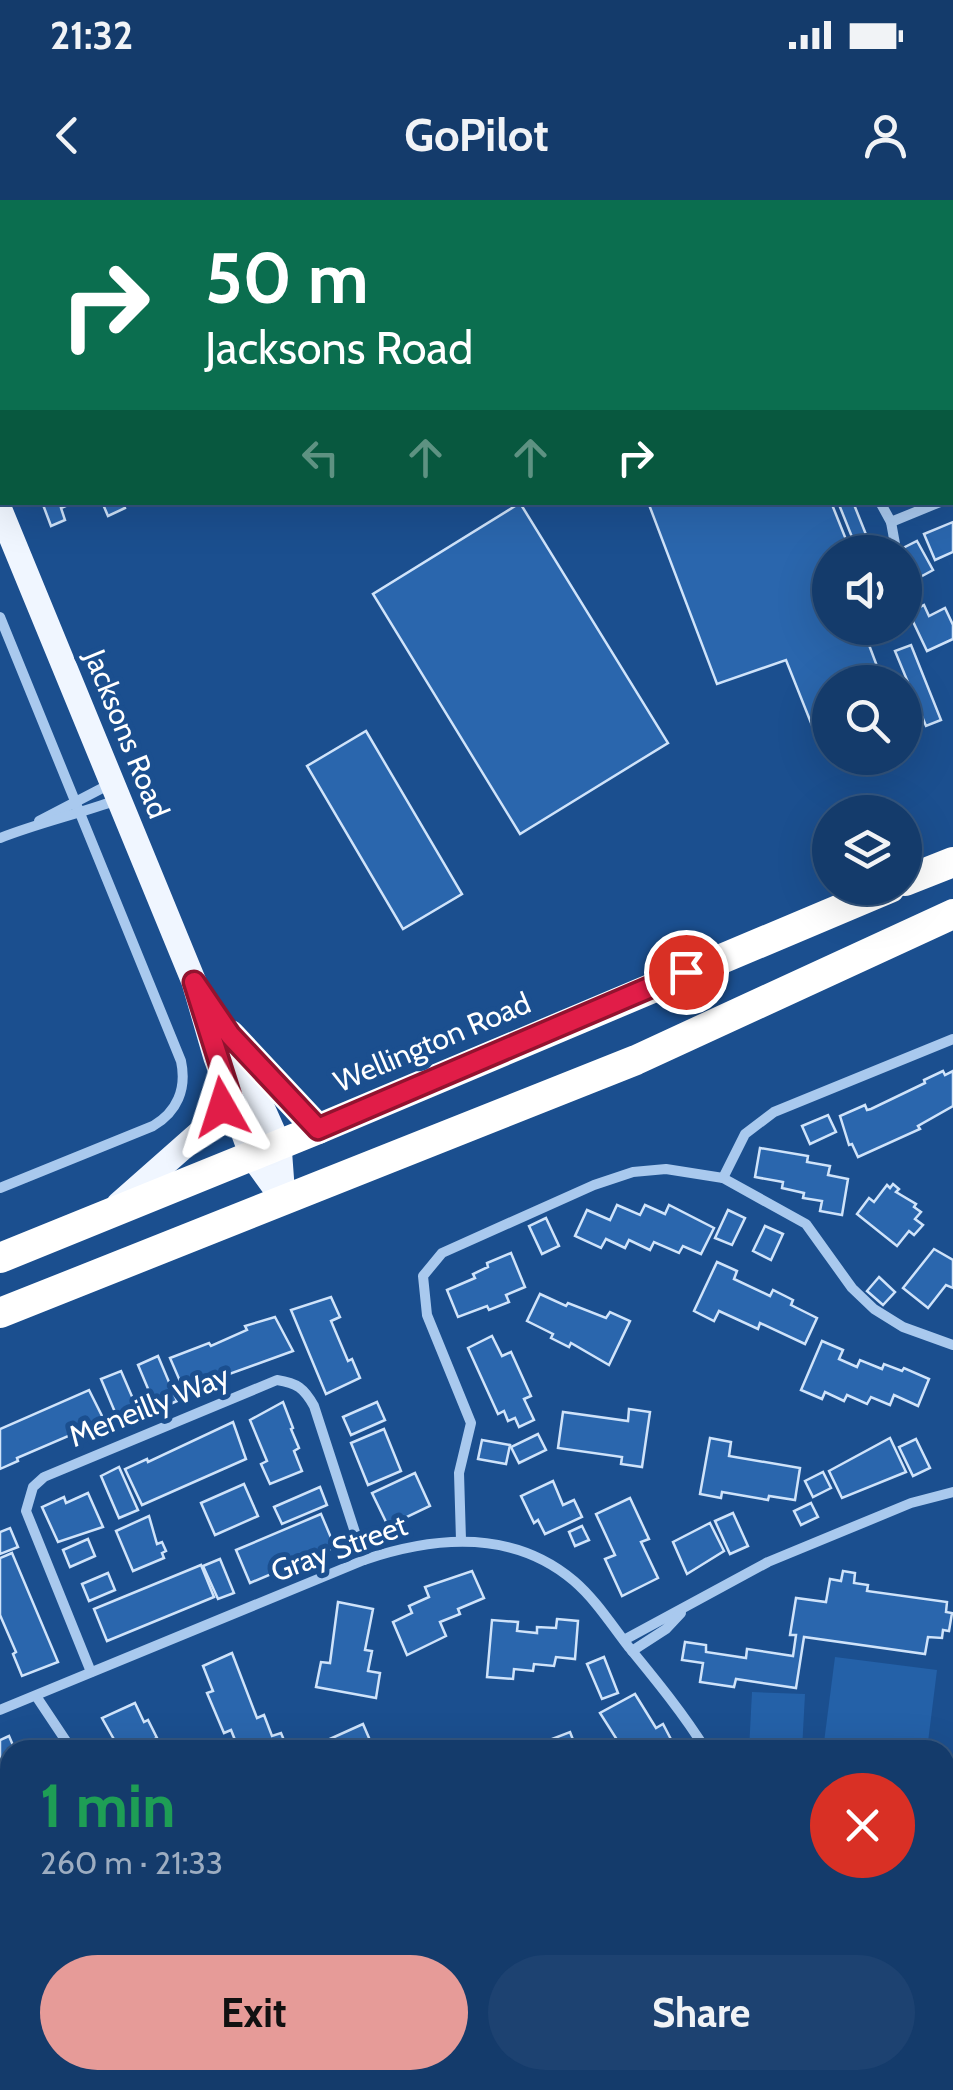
<!DOCTYPE html>
<html lang="en">
<head>
<meta charset="utf-8">
<style>
	body { margin:0; font-family:Cabin,sans-serif; background:#1d4271; color:#f1f3f6; height:100vh; display:flex; flex-direction:column; font-size:38px; white-space:nowrap }
	* { box-sizing:border-box; margin:0 }
	p { font-size:32px; color:#9dadc1 }
	.icon { flex:none; width:55px; height:55px; fill:none; stroke:currentColor; stroke-width:2; stroke-linecap:round; stroke-linejoin:round }
	.map { position:relative; flex:1; overflow:hidden }
	.sheet { position:absolute; left:0px; top:1540px; width:955px; height:350px; display:flex; flex-direction:column; background:#143b6b; border-radius:30px 30px 0 0; box-shadow:0 10px 40px #0002,0 0 0 2px #33557e }
	.sheet>* { flex:none }
	.hud { position:absolute; left:0px; top:0px; width:955px; height:305px; box-shadow:0 10px 40px #0002,0 0 0 2px #33557e; background:#0b6e4f; color:#fff; overflow:hidden }
	.fabs { position:absolute; left:812px; top:335px; display:grid; gap:20px }
	.fabs a { display:grid; place-items:center; width:110px; height:110px; border-radius:50%; background:#143b6b; box-shadow:0 10px 40px #0002,0 0 0 2px #33557e; font-size:50px }
	.pin { position:absolute; display:grid; place-items:center; width:85px; height:85px; color:#fff; margin:-42px; border:5px solid #fff; border-radius:50%; box-shadow:0 2px 10px #0007 }
	.me { position:absolute; width:110px; margin:-55px; rotate:354deg; stroke-linejoin:round; filter:drop-shadow(0 0 8px #0008) }
	.turn { display:flex; align-items:center; gap:35px; height:210px; padding:0 40px; font-size:45px }
	.turn .icon { width:130px; height:130px; stroke-width:2.5 }
	.turn b { display:block; font-size:70px; line-height:85px }
	.lanes { display:flex; align-items:center; height:95px; padding:0 40px; background:#0003; justify-content:center; gap:50px; direction:ltr }
	.lanes .off { opacity:.35 }
	.round { display:grid; place-items:center; flex:none; width:105px; height:105px; border-radius:52px; background:#1d4271 }
	.summary { display:flex; align-items:center; justify-content:space-between; height:170px; padding:0 40px }
	h1 { font-size:60px; font-weight:800; line-height:75px; color:#1e9e55 }
	.button { display:flex; gap:20px; margin-top:auto; padding:20px 40px }
	.button a { flex:1; height:115px; border-radius:60px; background:#e69b98; color:#111; font-size:40px; font-weight:800; line-height:115px; text-align:center }
	.button a+a { background:#1d4271; color:#f1f3f6 }
	.status { display:flex; justify-content:space-between; align-items:center; height:70px; padding:0 50px; background:#143b6b; direction:ltr }
	.status svg { height:28px; fill:currentColor }
	header { display:flex; justify-content:space-between; align-items:center; height:130px; padding:0 40px; background:#143b6b; font-size:45px; font-weight:800 }
	.map>svg:first-child { display:block }
	.green { fill:#2461a8 }
	.building { fill:#2a66ad; stroke:#cfe3fa; stroke-width:2.5 }
	.lines { fill:none; stroke-linecap:round; stroke-linejoin:round }
	.street { stroke:#a9c9ee; stroke-width:10 }
	.primary { stroke:#f0f6ff; stroke-width:25 }
	.highway { stroke:#fff; stroke-width:30 }
	.route-casing { stroke:#92132f; stroke-width:25 }
	.route { stroke:#e11d48; stroke-width:18 }
	.labels { text-anchor:middle; dominant-baseline:central; stroke-width:10; stroke-linejoin:round; paint-order:stroke }
	.street-label { font-size:30px; fill:#fff; stroke:#1b4f8f }
</style>
</head>
<body>
<div class="status"><b>21:32</b><svg viewBox="0 0 49 12"><path d="M0 12V9h3v3zM5 12V6h3v6zM10 12V3h3v9zM15 12V0h3v12zM26 1h20v11H26zM47 4h2v5h-2z"/></svg></div>
<header><svg class="icon" aria-label="back" viewBox="0 0 24 24"><path d="M15 5l-7 7 7 7"/></svg>GoPilot<svg class="icon" aria-label="person" viewBox="0 0 24 24"><circle cx="12" cy="8" r="4"/><path d="M4 21q1-7 8-7t8 7"/></svg></header>
<div class="map">
<svg width="953" height="1890" viewBox="0 0 953 1890">
	<rect width="100%" height="100%" fill="#1b4f8f"/>
	<g class="green">
		<polygon points="835,1457 937,1470 927,1550 823,1550"/>
		<polygon points="752,1492 805,1494 802,1550 749,1550"/>
	</g>
	<g class="building">
		<polygon points="42,302 73,302 73,303 61,308 65,320 51,326"/>
		<polygon points="102,302 123,302 125,308 108,316"/>
		<polygon points="648,302 831,302 851,352 830,352 830,428 882,428 883,430 866,437 883,482 830,482 830,551 823,553 786,460 717,484"/>
		<polygon points="838,302 853,302 873,352 858,352"/>
		<polygon points="520,303 668,543 520,634 373,394"/>
		<polygon points="953,322 953,352 935,360 924,334"/>
		<polygon points="917,341 933,370 913,381 919,392 909,398 905,391 905,352 895,352"/>
		<polygon points="924,405 929,416 945,408 953,425 953,439 927,451 909,413"/>
		<polygon points="911,445 941,520 926,526 895,451"/>
		<polygon points="366,531 462,694 403,729 307,566"/>
		<polygon points="943,871 945,875 953,871 953,906 918,926 920,929 858,957 852,944 849,945 840,916 865,905 867,910 871,909 925,883 924,880"/>
		<polygon points="828,915 836,932 810,944 802,926"/>
		<polygon points="760,948 808,956 807,962 830,966 828,975 848,979 842,1015 820,1011 822,1001 803,998 804,993 782,988 783,982 755,977"/>
		<polygon points="893,984 899,989 896,992 916,1004 914,1007 921,1012 915,1019 923,1025 914,1035 909,1031 897,1046 857,1014 869,998 874,1002 887,985 890,988"/>
		<polygon points="617,1005 640,1015 645,1005 665,1014 669,1005 714,1028 701,1054 683,1046 679,1053 654,1042 650,1050 629,1040 625,1048 606,1039 601,1048 575,1036 587,1010 610,1020"/>
		<polygon points="728,1010 745,1018 732,1045 715,1038"/>
		<polygon points="546,1018 559,1046 542,1054 529,1026"/>
		<polygon points="765,1026 783,1034 771,1060 753,1051"/>
		<polygon points="934,1049 953,1060 953,1088 946,1085 928,1108 903,1088"/>
		<polygon points="511,1053 525,1087 506,1095 509,1102 489,1110 487,1106 458,1117 447,1090 475,1078 473,1074 488,1067 487,1063"/>
		<polygon points="717,1062 737,1071 734,1079 770,1096 773,1090 793,1100 791,1105 817,1118 805,1144 760,1123 758,1129 719,1111 714,1121 694,1111"/>
		<polygon points="879,1077 895,1092 883,1105 867,1091"/>
		<polygon points="540,1094 566,1106 568,1103 606,1118 610,1112 630,1121 609,1165 571,1143 569,1147 551,1138 553,1134 527,1121"/>
		<polygon points="331,1097 340,1117 331,1121 348,1161 352,1159 360,1178 326,1194 291,1110"/>
		<polygon points="275,1117 293,1151 224,1176 223,1173 186,1195 170,1158 209,1143 211,1146 247,1130 245,1126"/>
		<polygon points="492,1136 502,1156 511,1152 531,1196 524,1199 534,1220 519,1227 515,1218 508,1221 504,1211 498,1214 468,1148"/>
		<polygon points="822,1141 843,1150 839,1159 857,1167 860,1160 882,1169 884,1164 902,1171 904,1168 929,1179 918,1206 894,1195 890,1205 871,1197 867,1204 847,1195 844,1201 825,1192 822,1199 801,1190"/>
		<polygon points="158,1156 177,1201 157,1210 138,1165"/>
		<polygon points="121,1171 140,1215 120,1224 101,1179"/>
		<polygon points="89,1190 106,1224 77,1237 75,1233 17,1258 18,1261 0,1269 0,1229"/>
		<polygon points="283,1202 293,1228 291,1229 299,1248 294,1251 302,1271 270,1284 261,1264 267,1261 250,1220"/>
		<polygon points="377,1202 385,1220 351,1235 343,1217"/>
		<polygon points="629,1209 650,1212 642,1267 621,1264 622,1257 558,1248 563,1212 628,1221"/>
		<polygon points="233,1222 246,1259 142,1305 125,1269 147,1259 148,1262"/>
		<polygon points="384,1229 401,1271 368,1285 351,1243"/>
		<polygon points="538,1234 546,1250 519,1263 511,1247"/>
		<polygon points="710,1238 731,1242 729,1256 800,1268 795,1300 769,1296 768,1300 722,1292 721,1298 700,1294"/>
		<polygon points="890,1238 906,1272 842,1298 829,1271"/>
		<polygon points="916,1239 930,1268 913,1276 899,1247"/>
		<polygon points="482,1240 510,1245 506,1264 478,1259"/>
		<polygon points="119,1267 138,1310 119,1318 101,1276"/>
		<polygon points="823,1272 831,1288 813,1297 805,1281"/>
		<polygon points="415,1273 430,1306 388,1326 372,1293"/>
		<polygon points="553,1281 563,1305 574,1300 582,1317 545,1334 538,1320 534,1323 521,1296"/>
		<polygon points="244,1284 258,1316 215,1335 201,1303"/>
		<polygon points="320,1287 327,1305 282,1324 274,1307"/>
		<polygon points="88,1293 103,1327 58,1342 42,1307 64,1297 66,1303"/>
		<polygon points="630,1298 649,1339 641,1342 658,1378 622,1396 605,1359 615,1355 596,1314"/>
		<polygon points="811,1303 818,1317 801,1325 794,1311"/>
		<polygon points="733,1313 748,1346 730,1354 715,1321"/>
		<polygon points="321,1314 335,1347 250,1383 236,1350"/>
		<polygon points="149,1316 157,1344 162,1342 166,1351 162,1353 164,1358 133,1371 116,1331"/>
		<polygon points="710,1323 724,1351 687,1374 673,1342"/>
		<polygon points="582,1326 589,1340 575,1346 569,1332"/>
		<polygon points="10,1328 18,1347 0,1354 0,1332"/>
		<polygon points="88,1339 95,1356 70,1367 63,1350"/>
		<polygon points="12,1353 58,1462 22,1476 13,1454 16,1452 0,1415 0,1358"/>
		<polygon points="220,1359 234,1393 218,1399 203,1366"/>
		<polygon points="201,1365 214,1397 107,1441 94,1409"/>
		<polygon points="472,1371 484,1398 458,1409 460,1414 440,1422 446,1436 407,1455 393,1422 412,1413 409,1406 429,1397 425,1387"/>
		<polygon points="843,1371 855,1373 854,1383 868,1385 867,1391 947,1402 946,1412 952,1413 949,1431 943,1430 942,1438 928,1437 925,1454 804,1437 796,1488 736,1479 734,1487 700,1482 703,1463 682,1460 685,1442 706,1445 706,1452 746,1458 747,1449 793,1456 796,1435 790,1435 796,1398 826,1402 830,1379 841,1381"/>
		<polygon points="108,1373 115,1390 89,1401 82,1384"/>
		<polygon points="338,1402 373,1409 365,1450 372,1451 368,1471 380,1473 376,1498 316,1487 321,1462 330,1463"/>
		<polygon points="557,1419 578,1421 575,1459 556,1457 554,1466 534,1464 533,1471 514,1469 513,1479 487,1477 492,1420 518,1422 517,1431 537,1433 537,1427 556,1428"/>
		<polygon points="232,1453 257,1518 264,1515 272,1536 281,1533 288,1550 239,1550 231,1530 224,1533 207,1493 213,1491 203,1466"/>
		<polygon points="604,1457 618,1493 602,1499 587,1464"/>
		<polygon points="635,1494 656,1528 663,1524 675,1547 613,1550 621,1546 600,1513"/>
		<polygon points="135,1503 144,1522 148,1520 157,1538 132,1550 120,1550 102,1518"/>
		<polygon points="363,1524 372,1545 362,1550 313,1550 312,1547"/>
		<polygon points="570,1532 577,1550 535,1550 553,1542 552,1539"/>
		<polygon points="9,1536 15,1550 10,1550 10,1566 0,1570 0,1540"/>
		<polygon points="10,1687 10,1718 2,1722 0,1691"/>
	</g>
	<g class="lines">
		<g class="street">
			<polyline points="226,0 227,2"/>
			<polyline points="460,0 461,2"/>
			<polyline points="786,0 789,2"/>
			<polyline points="624,2 631,0"/>
			<polyline points="952,120 953,120"/>
			<polyline points="952,297 953,297"/>
			<polyline points="880,302 891,322 895,344"/>
			<polyline points="891,322 940,302"/>
			<path d="M0 417 181 861C187 889 177 912 153 926L0 988"/>
			<polyline points="39,621 112,583"/>
			<path d="M0 638C38 623 78 614 117 600"/>
			<polyline points="723,978 745,934 774,912 953,839"/>
			<polyline points="461,1340 459,1273 471,1223 427,1115 423,1076 442,1053 594,985 633,972 666,969 723,978 806,1024 852,1088 874,1109 903,1127 953,1145"/>
			<polyline points="624,1440 768,1362 911,1303 953,1292"/>
			<polyline points="632,1451 666,1429 681,1413"/>
			<path d="M91 1472 26 1311 33 1287 44 1277 277 1180C297 1183 304 1188 314 1206L364 1360"/>
			<polyline points="36,1496 72,1550"/>
			<path d="M0 1510 364 1360C435 1336 513 1329 574 1381 595 1399 611 1424 628 1446 655 1479 683 1513 706 1550"/>
			<polyline points="945,1605 953,1604"/>
			<polyline points="0,1780 10,1777"/>
			<polyline points="484,1880 487,1890"/>
			<polyline points="759,1880 791,1890"/>
			<polyline points="932,1880 953,1885"/>
			<polyline points="853,1890 860,1880"/>
		</g>
		<g class="primary">
			<polyline points="0,310 194,782 216,858 252,956 283,999"/>
			<polyline points="234,844 279,945 283,999"/>
			<polyline points="119,1004 204,929 230,896"/>
		</g>
		<g class="highway">
			<polyline points="905,681 953,662"/>
			<polyline points="230,835 318,929"/>
			<polyline points="0,1058 318,929 890,688"/>
			<polyline points="0,1113 636,860 953,714"/>
		</g>
	</g>
	<g class="lines">
		<defs>
			<polyline id="route" points="222,907 230,896 194,782 230,835 318,929 686,772"/>
		</defs>
		<use href="#route" class="route-casing"/>
		<use href="#route" class="route"/>
	</g>
	<g class="labels">
		<g class="street-label">
			<text transform="translate(127 534) rotate(68)">Jacksons Road</text>
			<text transform="translate(432 842) rotate(-23)">Wellington Road</text>
			<text transform="translate(149 1206) rotate(-22)">Meneilly Way</text>
			<text transform="translate(339 1348) rotate(-20)">Gray Street</text>
		</g>
	</g>
</svg>
<div class="fabs">
<a><svg class="icon" aria-label="sound" viewBox="0 0 24 24"><path d="M4 9h4l5-4v14l-5-4H4zM17 9q2 3 0 6"/></svg></a>
<a><svg class="icon" aria-label="search" viewBox="0 0 24 24"><circle cx="10" cy="10" r="6"/><path d="M15 15l6 6"/></svg></a>
<a><svg class="icon" aria-label="layers" viewBox="0 0 24 24"><path d="M12 4l9 5-9 5-9-5zM3 14l9 5 9-5"/></svg></a>
</div>
<div class="pin" style="left:686px;top:772px;background:#d93025"><svg class="icon" aria-label="arrive" viewBox="0 0 24 24"><path d="M6 21V4h12l-3 4 3 4H6"/></svg></div>
<svg class="me" style="left:222px;top:907px" viewBox="-20 -20 40 40"><path d="M0-17L14 15 0 8-14 15z" fill="#e11d48" stroke="#fff" stroke-width="4"/></svg>
<div class="hud">
<div class="turn"><svg class="icon" aria-label="right" viewBox="0 0 24 24"><path d="M7 20v-9h11M14 6l5 5-5 5"/></svg><div><b>50 m</b>Jacksons Road</div></div>
<div class="lanes"><svg class="icon off" aria-label="left" viewBox="0 0 24 24"><path d="M17 20v-9H6M10 6l-5 5 5 5"/></svg><svg class="icon off" aria-label="ahead" viewBox="0 0 24 24"><path d="M12 20V5M6 11l6-6 6 6"/></svg><svg class="icon off" aria-label="ahead" viewBox="0 0 24 24"><path d="M12 20V5M6 11l6-6 6 6"/></svg><svg class="icon" aria-label="right" viewBox="0 0 24 24"><path d="M7 20v-9h11M14 6l5 5-5 5"/></svg></div>
</div>
<section class="sheet">
<div class="summary"><div><h1>1 min</h1><p>260 m · 21:33</p></div><a class="round" style="background:#d93025;color:#fff"><svg class="icon" aria-label="close" viewBox="0 0 24 24"><path d="M6 6l12 12M18 6L6 18"/></svg></a></div>
<div class="button"><a>Exit</a><a>Share</a></div>
</section>
</div>
</body>
</html>
